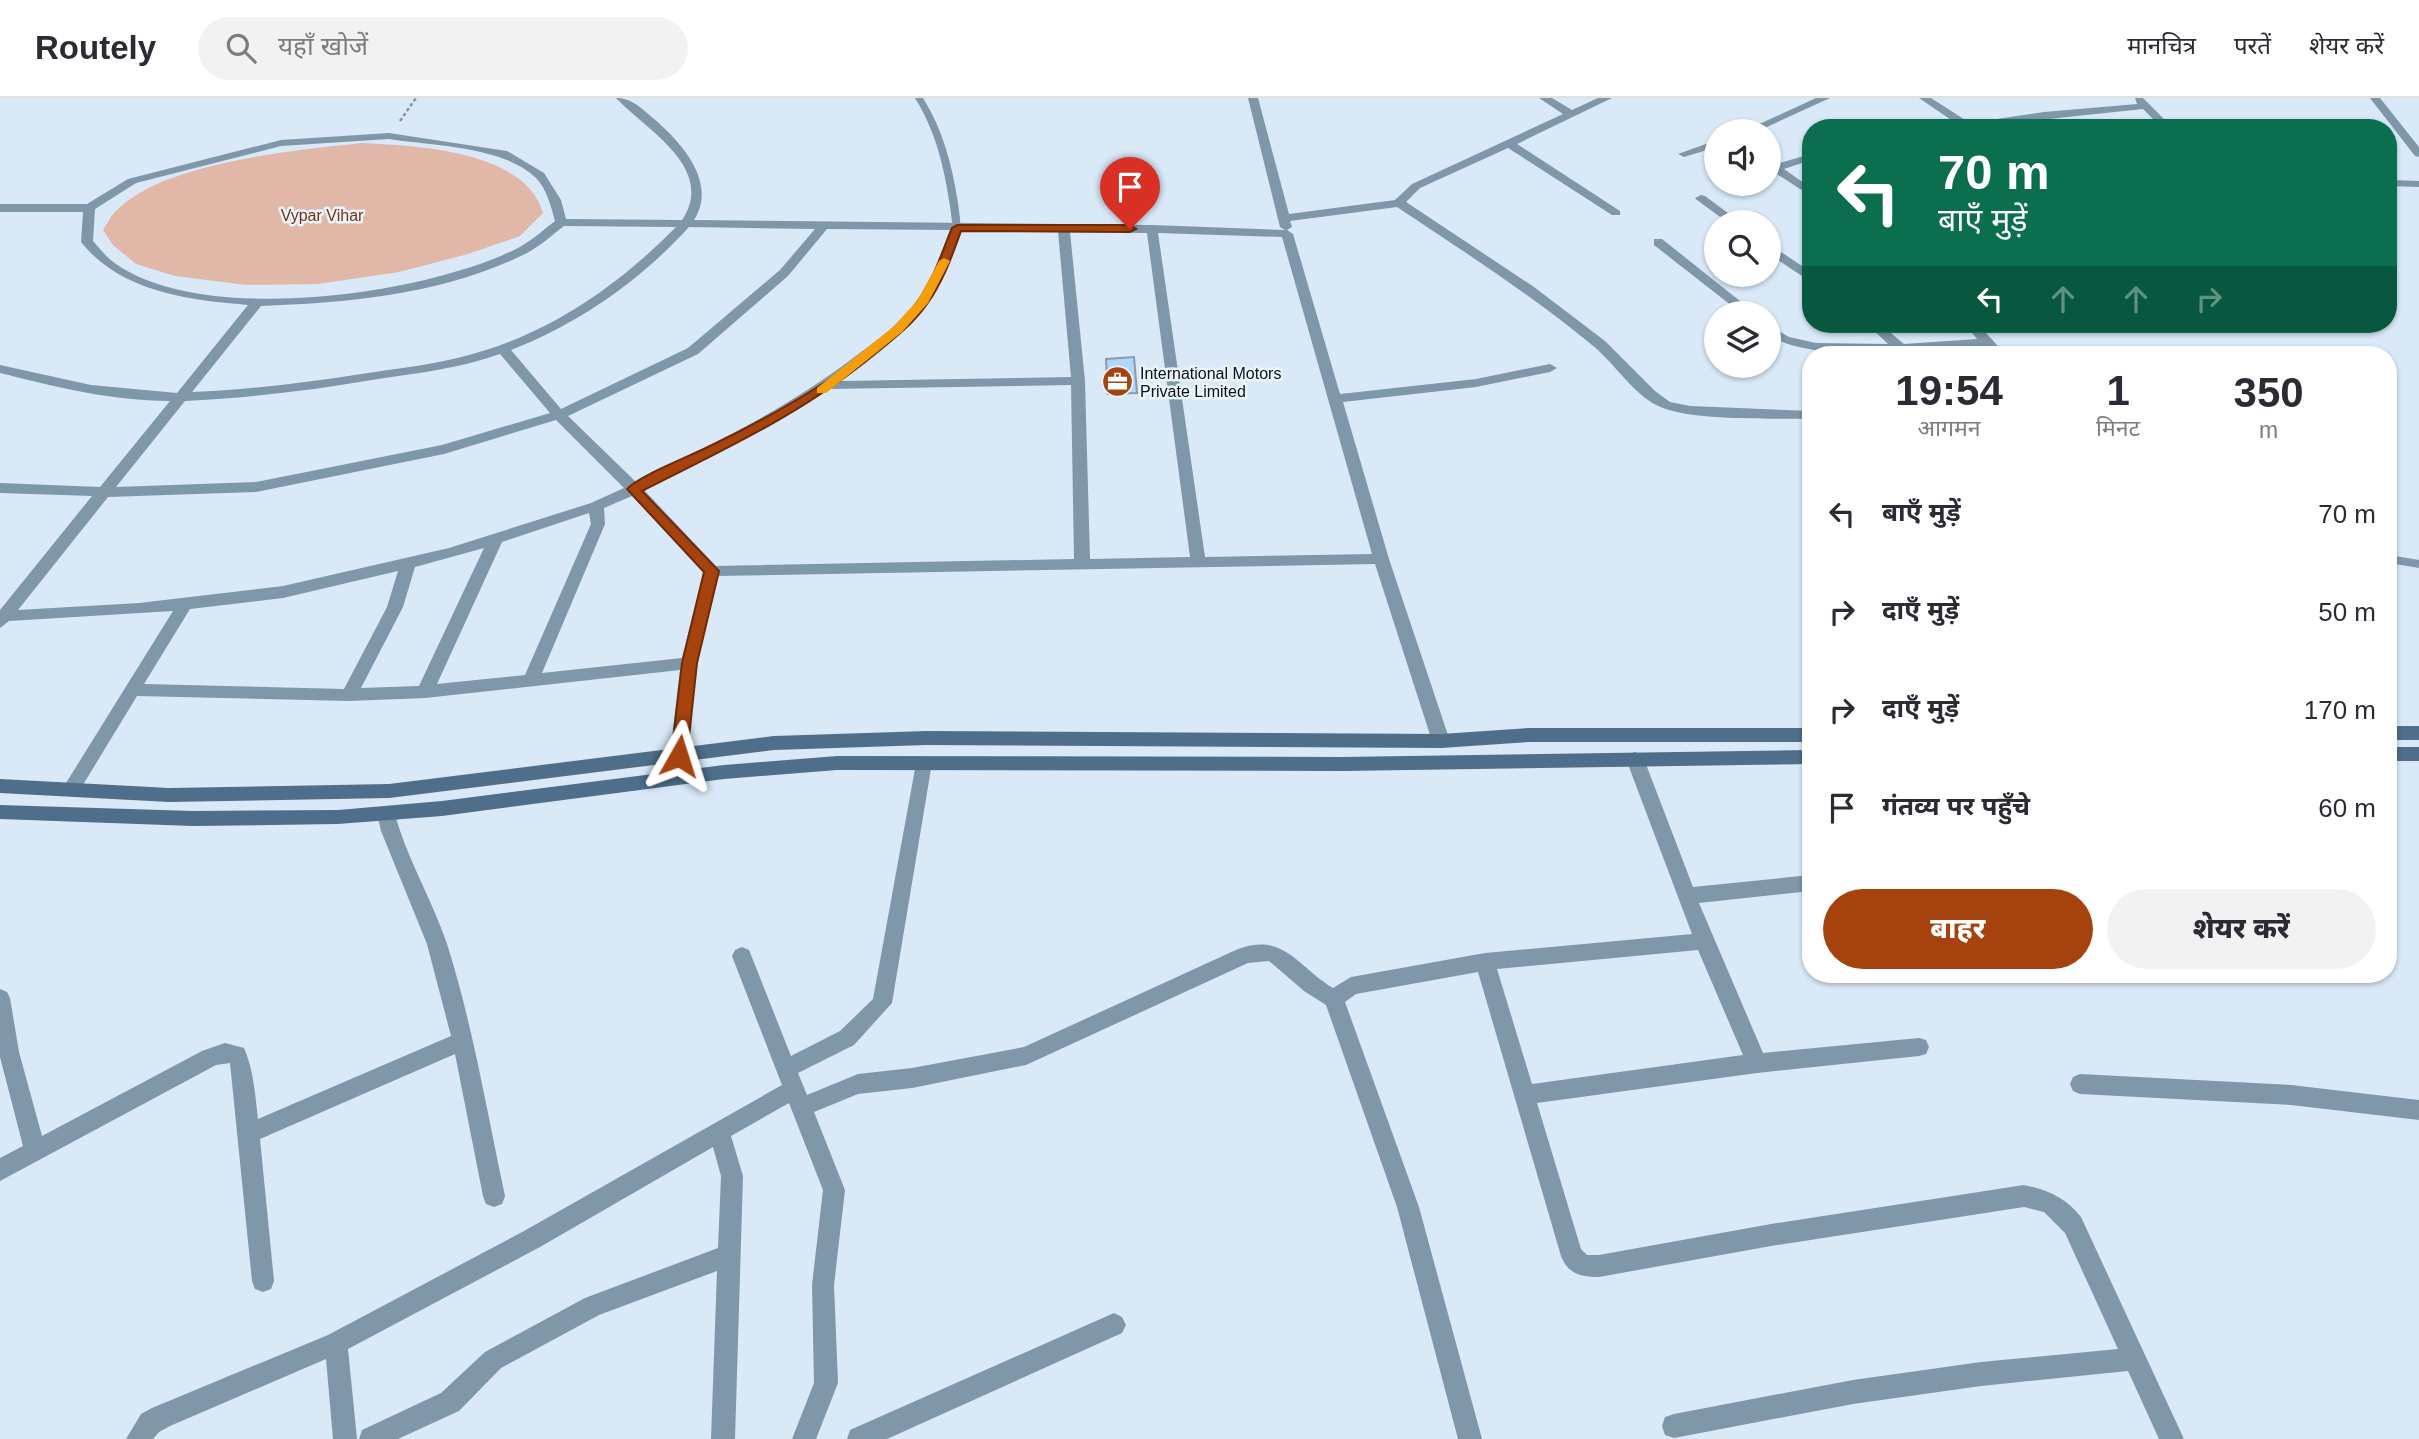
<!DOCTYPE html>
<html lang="hi">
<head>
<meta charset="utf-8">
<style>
	body { margin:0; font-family:Arial,"Noto Sans Devanagari",sans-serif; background:#f2f2f3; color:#2b2b33; height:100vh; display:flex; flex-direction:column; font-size:26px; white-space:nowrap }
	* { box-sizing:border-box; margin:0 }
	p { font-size:23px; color:#7c7c81 }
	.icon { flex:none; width:38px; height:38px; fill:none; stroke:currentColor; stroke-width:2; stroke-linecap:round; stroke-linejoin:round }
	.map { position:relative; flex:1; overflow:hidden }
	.drawer { position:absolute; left:1802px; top:248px; width:595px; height:637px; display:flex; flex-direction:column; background:#fff; border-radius:28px; box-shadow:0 2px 5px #0004 }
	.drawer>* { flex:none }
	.guide { position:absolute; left:1802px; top:21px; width:595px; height:214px; border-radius:28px; box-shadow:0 2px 5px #0004; background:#0b6e4f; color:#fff; overflow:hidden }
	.fabs { position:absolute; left:1704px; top:21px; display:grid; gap:14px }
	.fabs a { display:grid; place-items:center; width:77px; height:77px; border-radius:50%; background:#fff; box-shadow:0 2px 5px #0004; font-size:35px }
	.pin { position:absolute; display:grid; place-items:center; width:60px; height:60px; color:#fff; margin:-72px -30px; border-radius:50% 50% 50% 0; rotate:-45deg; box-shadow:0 0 7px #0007 }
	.pin .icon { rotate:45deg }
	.me { position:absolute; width:77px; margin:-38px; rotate:6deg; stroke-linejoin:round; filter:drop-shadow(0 0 5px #0008) }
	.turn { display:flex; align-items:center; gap:24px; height:147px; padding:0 21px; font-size:32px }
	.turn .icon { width:91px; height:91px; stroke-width:2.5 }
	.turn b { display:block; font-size:49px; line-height:60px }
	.lanes { display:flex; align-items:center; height:66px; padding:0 21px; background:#0003; justify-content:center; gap:35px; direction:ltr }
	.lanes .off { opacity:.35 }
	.eta { display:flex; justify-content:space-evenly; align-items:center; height:119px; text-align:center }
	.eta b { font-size:42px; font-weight:800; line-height:49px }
	.button { display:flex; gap:14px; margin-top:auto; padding:14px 21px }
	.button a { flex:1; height:80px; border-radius:42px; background:#a6420e; color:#fff; font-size:28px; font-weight:800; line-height:80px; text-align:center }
	.button a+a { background:#f2f2f3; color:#2b2b33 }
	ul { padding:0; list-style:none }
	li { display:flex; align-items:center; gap:21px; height:98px; padding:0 21px }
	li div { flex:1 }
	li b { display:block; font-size:26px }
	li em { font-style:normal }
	header { display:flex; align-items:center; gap:42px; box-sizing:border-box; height:98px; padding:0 35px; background:#fff; border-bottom:2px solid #e1e1e2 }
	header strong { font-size:33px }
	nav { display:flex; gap:38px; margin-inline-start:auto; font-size:24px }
	.search { width:490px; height:63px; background:#f2f2f3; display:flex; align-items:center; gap:18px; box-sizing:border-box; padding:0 24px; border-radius:38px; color:#7c7c81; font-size:26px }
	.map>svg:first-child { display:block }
	.green { fill:#e1b7a7 }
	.building { fill:#add7fc; stroke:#8b9aa7; stroke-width:2 }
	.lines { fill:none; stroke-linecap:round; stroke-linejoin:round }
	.path { stroke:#88949f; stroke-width:2.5; stroke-dasharray:3.5 2.5; stroke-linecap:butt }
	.lane { fill:#8096a9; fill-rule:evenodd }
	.street { fill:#8096a9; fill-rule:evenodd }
	.secondary { fill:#4e6e8a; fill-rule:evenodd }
	.route { fill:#a6420e; stroke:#6c2b09; stroke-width:2 }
	.slow { fill:#f59e0b }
	.labels { text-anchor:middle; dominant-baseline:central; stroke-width:5; stroke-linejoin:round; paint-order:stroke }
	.far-park-label { font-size:16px; fill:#7c300a; stroke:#ebf5fe }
	.far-poi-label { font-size:16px; fill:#0b1116; stroke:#ebf5fe; text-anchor:start }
</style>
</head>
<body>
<header>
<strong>Routely</strong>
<div class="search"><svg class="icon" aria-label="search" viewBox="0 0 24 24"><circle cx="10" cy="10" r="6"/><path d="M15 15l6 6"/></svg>यहाँ खोजें</div>
<nav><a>मानचित्र</a><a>परतें</a><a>शेयर करें</a></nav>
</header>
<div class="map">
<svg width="2419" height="1341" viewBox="0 0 2419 1341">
	<rect width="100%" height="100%" fill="#d9e9f8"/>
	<path class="green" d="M363 45C416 48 525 52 543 115L520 138 468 156 399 174 318 186 247 187 175 178 136 166 113 147 103 132C107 126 110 119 115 114 161 64 297 52 363 45Z"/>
	<polygon class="building" points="1134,259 1137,295 1108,296 1106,261"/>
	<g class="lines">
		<polyline class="path" points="400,23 416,0"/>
		<g class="lane">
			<path d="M915 0H923C943 32 952 67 958 105 959 114 961 123 960 132L953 130C947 84 940 40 915 0Z"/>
			<polygon points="2389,457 2419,462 2419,470 2389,465"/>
		</g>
		<g class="street">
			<path d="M616 0C632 0 641 10 653 20 681 44 718 84 694 122L1152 127 1285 132 1280 129 1248 0H1258L1289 116 1395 102 1412 86 1563 16 1539 0H1552L1572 12 1598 0H1612L1517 46 1620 113V117H1612L1508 50 1420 90 1406 104 1534 189 1605 243 1655 293 1670 304 1690 308 1811 313V321C1773 320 1697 323 1663 310 1635 300 1615 265 1592 247 1530 196 1463 153 1397 109L1290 123 1292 129 1287 132 1293 136 1340 296 1476 281 1550 266 1557 270 1550 274 1476 289 1343 304 1389 461 1450 643 1447 648H1435L1432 643 1375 466 718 478 697 565 685 663H673L670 658 680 572 425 600 349 603 137 598 78 695H66L63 690 66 685 173 513 9 523 0 530V512L92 398 0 395V385L100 389 170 303C112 303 56 289 0 275V267L91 287 177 295 248 207C188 202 121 194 81 144L83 114H0V106H87L128 81 281 42 389 35 507 53 544 75 561 102 566 121 682 122C717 70 645 31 616 0ZM389 41C432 48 502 48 535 79 546 89 551 108 555 123 542 133 530 144 516 151 423 197 205 228 116 166 107 160 100 151 93 143L95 111 136 85 281 48ZM564 128 676 129C623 183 559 229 486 252 444 266 399 270 355 277 301 285 247 292 192 294L261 208C348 205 445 196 525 156 539 149 551 138 564 128ZM689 129 815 131 780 172 688 250 561 311 511 252C578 226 640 183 689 129ZM827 131 950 132C940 158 930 186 913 208 899 226 879 241 861 254 792 308 714 346 636 384L568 318 698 256 788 178ZM962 132 1058 133 1071 279 841 283C908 236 932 209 962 132ZM1070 134 1147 135 1190 459 1090 461 1085 283ZM1158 135 1282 139 1372 456 1205 459ZM500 256 550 315 442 347 256 384 116 389 185 303C250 300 314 292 378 281 419 275 461 270 500 256ZM1071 287 1074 461 716 468 644 392 763 331 829 291ZM556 322 624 390 591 405 449 450 283 488 139 505 18 512 108 399 256 394 444 356ZM632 398 704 474 682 560 542 575 605 426 604 410ZM589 415 591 426 525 577 437 586 502 444ZM484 450 419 588 361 590 403 509 415 469ZM398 473 387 509 344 591 144 586 190 511 283 500Z"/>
			<polygon points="1816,0 1830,0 1758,33 1744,33"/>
			<polygon points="1919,0 1931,0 1970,25 2044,14 2137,6 2135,0 2143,0 2173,30 2162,30 2143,11 1963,30"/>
			<polygon points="2370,0 2380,0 2419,49 2419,59 2415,58"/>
			<polygon points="1717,42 1717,49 1684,59 1678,56"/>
			<polygon points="1811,56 1811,62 1784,71 1811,90 1811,98 1769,71 1769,63 1776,66"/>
			<polygon points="2389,82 2419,83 2419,89 2389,88"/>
			<polygon points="1701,97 1705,98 1740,124 1727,124 1697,102 1695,100"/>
			<polygon points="1654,141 1662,141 1755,215 1741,215 1654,147"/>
			<polygon points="1769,146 1811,174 1811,184 1769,156"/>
			<path d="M1867 226H1880L1904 246 1977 241 1965 226H1978L2006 257H1992L1984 248C1930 252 1813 267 1769 237V227L1789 239 1816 245 1888 246Z"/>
			<path d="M1635 654 1641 656 1644 661 1693 789 1811 777V793L1699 805 1763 955 1919 940 1926 942 1929 949 1926 956 1919 958 1757 975 1537 1005 1581 1151 1587 1157H1599L1771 1126 2024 1087C2048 1092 2066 1100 2081 1119L2184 1341H2159L2128 1273 1981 1288 1853 1306 1674 1340 1665 1337 1662 1328 1665 1319 1674 1316 1853 1282 1981 1264 2118 1251 2065 1135 2044 1114 2024 1109 1771 1148 1599 1179C1581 1179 1568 1176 1561 1158L1478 874 1356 896 1345 904 1419 1109 1482 1341H1458L1397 1109 1326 907 1304 893 1269 863 1248 865 1026 967 912 990 858 996 814 1014 845 1092 834 1187 838 1285 816 1341H792L814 1285 812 1187 823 1092 789 1005 731 1038 743 1078 735 1341H711L717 1173 599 1217 501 1270 459 1313 398 1341H359L362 1332 441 1295 485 1254 585 1200 718 1150 721 1078 713 1049 540 1149 348 1251 357 1341H333L326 1261 170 1328 159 1334 153 1341H126L141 1316 152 1310 328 1237 524 1133 782 987 732 858 735 852 742 849 749 852 791 958 840 933 873 901 917 660H929L932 665 892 905 854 947 798 975 807 997 858 976 912 970 1024 949 1238 851C1284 834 1298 869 1333 890L1351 879 1485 855 1692 836 1626 661 1629 656ZM1698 852 1743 957 1532 986 1497 871Z"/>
			<path d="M386 709 392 711 395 716C407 761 432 801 447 846 473 928 487 1014 505 1098L502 1106 494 1109 486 1106 483 1098 455 956 260 1041 274 1183 271 1191 263 1194 255 1191 252 1183 230 965 216 967 0 1083V1060L23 1048 0 959V891L7 894 10 900 19 954 42 1038 202 953 225 945 244 950C254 973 255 997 258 1021L451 938 427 846 381 733 377 716 380 711Z"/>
			<polygon points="2080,976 2291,987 2419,1002 2419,1022 2291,1007 2080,996 2073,993 2070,986 2073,979"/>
			<polygon points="1114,1215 1122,1219 1126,1227 1122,1235 887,1341 847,1341 850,1332"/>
		</g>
		<g class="secondary">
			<rect x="2389" y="628" width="30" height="14"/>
			<polygon points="1529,630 1811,630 1811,644 1529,644 1441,650 927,647 774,652 389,700 169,704 0,695 0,681 169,690 389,686 774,638 927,633 1441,636"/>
			<rect x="2389" y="649" width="30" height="14"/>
			<polygon points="1811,652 1811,666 1342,673 837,672 724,681 442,718 338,726 193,728 0,721 0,707 193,713 338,712 442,703 724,667 837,658 1342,659"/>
		</g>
	</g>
	<path class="route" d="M957 127H1130L1136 131 1130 134 961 133C952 158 943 184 927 206 914 225 895 240 877 254 806 314 725 351 642 393L719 473 697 565 687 658 685 663H673L671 658 682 565 704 474 627 391C640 377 693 357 712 347 778 315 874 262 918 203 934 181 942 154 952 130Z"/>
	<polygon class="slow" points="944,160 950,163 928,205 902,234 826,295 817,295 817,290 893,229 917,203 939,163"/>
	<defs>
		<symbol id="office-disc" viewBox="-11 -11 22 22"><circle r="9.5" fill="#a6420e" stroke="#ebf5fe"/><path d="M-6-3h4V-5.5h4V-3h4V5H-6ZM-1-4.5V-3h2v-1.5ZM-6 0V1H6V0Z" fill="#fff"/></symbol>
	</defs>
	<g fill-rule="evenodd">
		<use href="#office-disc" x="1100" y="266" width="35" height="35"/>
	</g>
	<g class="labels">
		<g class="far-park-label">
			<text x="322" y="117">Vypar Vihar</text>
		</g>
		<g class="far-poi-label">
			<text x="1140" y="275">International Motors<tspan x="1140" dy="18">Private Limited</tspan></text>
		</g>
	</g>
</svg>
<div class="fabs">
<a><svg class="icon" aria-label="sound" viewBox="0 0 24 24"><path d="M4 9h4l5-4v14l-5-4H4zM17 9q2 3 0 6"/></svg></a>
<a><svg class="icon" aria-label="search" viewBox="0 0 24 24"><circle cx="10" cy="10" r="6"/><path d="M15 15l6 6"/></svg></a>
<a><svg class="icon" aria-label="layers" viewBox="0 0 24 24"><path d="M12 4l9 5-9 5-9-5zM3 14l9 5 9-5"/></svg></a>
</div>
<div class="pin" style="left:1130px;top:131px;background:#d93025"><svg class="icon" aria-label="arrive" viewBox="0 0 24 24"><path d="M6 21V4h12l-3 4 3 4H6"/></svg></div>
<svg class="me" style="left:679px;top:658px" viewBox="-20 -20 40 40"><path d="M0-17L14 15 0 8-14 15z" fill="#a6420e" stroke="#fff" stroke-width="4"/></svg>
<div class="guide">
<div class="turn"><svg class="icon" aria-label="left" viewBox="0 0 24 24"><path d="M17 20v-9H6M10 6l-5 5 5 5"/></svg><div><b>70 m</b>बाएँ मुड़ें</div></div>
<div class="lanes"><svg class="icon" aria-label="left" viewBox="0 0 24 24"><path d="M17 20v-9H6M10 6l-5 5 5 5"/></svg><svg class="icon off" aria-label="ahead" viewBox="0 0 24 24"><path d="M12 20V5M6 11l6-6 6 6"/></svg><svg class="icon off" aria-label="ahead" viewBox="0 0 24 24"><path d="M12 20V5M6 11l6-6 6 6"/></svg><svg class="icon off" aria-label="right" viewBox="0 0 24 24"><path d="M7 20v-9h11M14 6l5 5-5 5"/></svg></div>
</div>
<section class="drawer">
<div class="eta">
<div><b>19:54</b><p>आगमन</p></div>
<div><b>1</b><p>मिनट</p></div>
<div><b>350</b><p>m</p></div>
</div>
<ul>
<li><svg class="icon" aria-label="left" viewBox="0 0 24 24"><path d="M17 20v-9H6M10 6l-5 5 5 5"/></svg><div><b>बाएँ मुड़ें</b></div><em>70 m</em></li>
<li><svg class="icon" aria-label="right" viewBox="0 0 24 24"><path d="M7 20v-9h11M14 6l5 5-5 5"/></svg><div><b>दाएँ मुड़ें</b></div><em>50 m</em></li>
<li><svg class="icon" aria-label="right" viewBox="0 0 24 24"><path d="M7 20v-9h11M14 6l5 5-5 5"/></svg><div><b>दाएँ मुड़ें</b></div><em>170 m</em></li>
<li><svg class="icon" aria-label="arrive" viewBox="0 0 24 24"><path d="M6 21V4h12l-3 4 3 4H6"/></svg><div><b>गंतव्य पर पहुँचे</b></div><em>60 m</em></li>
</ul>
<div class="button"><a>बाहर</a><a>शेयर करें</a></div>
</section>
</div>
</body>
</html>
